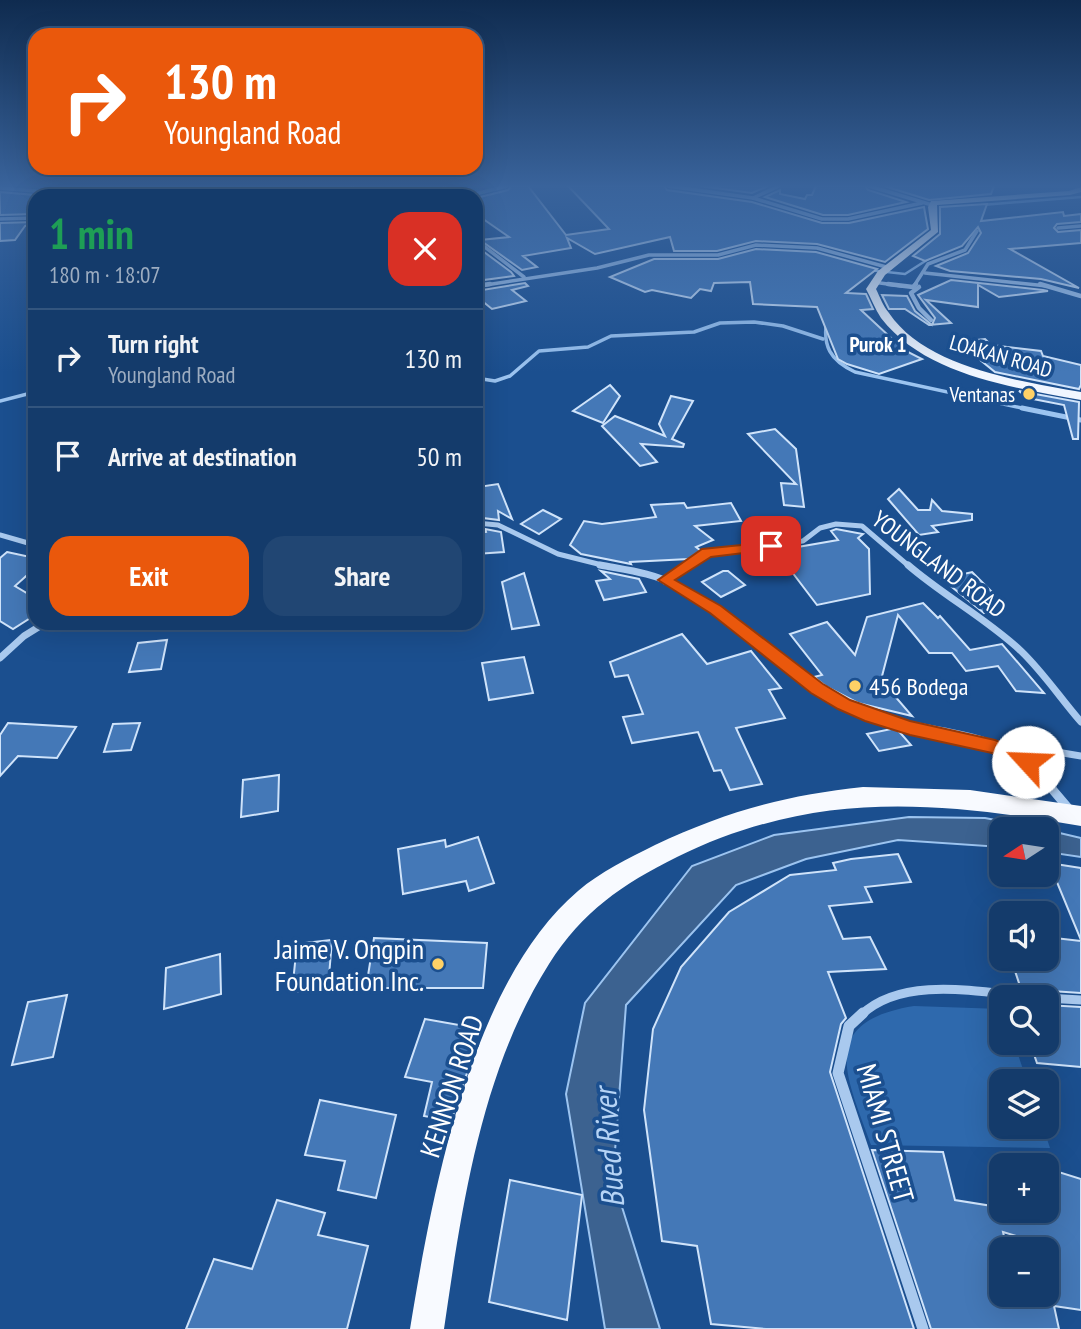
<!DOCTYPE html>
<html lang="en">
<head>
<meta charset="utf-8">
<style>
	body { margin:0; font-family:"PT Sans Narrow",sans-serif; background:#214673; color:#f1f3f6; height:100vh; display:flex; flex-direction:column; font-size:26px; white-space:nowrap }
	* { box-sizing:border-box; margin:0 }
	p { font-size:23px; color:#9dadc1 }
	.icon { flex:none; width:38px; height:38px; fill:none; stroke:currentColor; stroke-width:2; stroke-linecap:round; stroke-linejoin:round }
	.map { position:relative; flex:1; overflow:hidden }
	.side { position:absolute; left:28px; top:189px; width:455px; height:441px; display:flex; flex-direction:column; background:#143b6b; border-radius:21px; box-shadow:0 7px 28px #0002,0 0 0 2px #33557e }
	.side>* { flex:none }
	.top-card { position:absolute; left:28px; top:28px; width:455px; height:147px; border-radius:21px; box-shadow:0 7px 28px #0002,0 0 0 2px #33557e; background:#ea580c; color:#fff; overflow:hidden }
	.needle { width:46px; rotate:258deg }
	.fabs { position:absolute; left:989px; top:817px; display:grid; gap:14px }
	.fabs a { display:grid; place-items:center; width:70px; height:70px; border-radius:14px; background:#143b6b; box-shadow:0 7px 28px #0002,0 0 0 2px #33557e; font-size:35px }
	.pin { position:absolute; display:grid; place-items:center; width:60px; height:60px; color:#fff; margin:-30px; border-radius:14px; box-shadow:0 4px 10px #0006 }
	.me { position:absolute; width:77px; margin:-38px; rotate:295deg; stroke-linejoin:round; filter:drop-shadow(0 0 5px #0008) }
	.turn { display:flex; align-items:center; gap:24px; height:147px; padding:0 21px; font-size:32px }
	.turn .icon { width:91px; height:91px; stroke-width:2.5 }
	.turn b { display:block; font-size:49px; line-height:60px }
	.round { display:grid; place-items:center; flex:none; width:74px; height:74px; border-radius:21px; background:#214673 }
	.head { display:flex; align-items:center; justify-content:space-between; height:119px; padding:0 21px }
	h1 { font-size:42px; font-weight:700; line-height:52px; color:#1e9e55 }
	.primary-button { display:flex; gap:14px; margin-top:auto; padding:14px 21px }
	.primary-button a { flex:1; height:80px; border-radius:21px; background:#ea580c; color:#fff; font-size:28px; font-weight:700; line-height:80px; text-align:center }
	.primary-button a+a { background:#214673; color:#f1f3f6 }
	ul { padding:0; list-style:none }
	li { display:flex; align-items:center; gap:21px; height:98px; padding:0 21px; border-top:2px solid #33557e }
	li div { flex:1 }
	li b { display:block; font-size:26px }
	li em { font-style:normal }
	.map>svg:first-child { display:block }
	.green { fill:#2e69ad }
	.water { fill:#3c6290; stroke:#9cc4f0; stroke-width:2 }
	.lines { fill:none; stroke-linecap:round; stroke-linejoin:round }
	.stream-far2 { stroke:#9cc4f0; stroke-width:2.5 }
	.stream-far1 { stroke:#9cc4f0; stroke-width:3.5 }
	.stream { stroke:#9cc4f0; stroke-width:5 }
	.building { fill:#4478b7; stroke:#cfe3fa; stroke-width:2; fill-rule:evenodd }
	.minor-far5 { stroke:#a9c9ee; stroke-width:3.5 }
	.minor-far4 { stroke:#a9c9ee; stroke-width:4.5 }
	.minor-far3 { stroke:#a9c9ee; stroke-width:5 }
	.minor-far2 { stroke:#a9c9ee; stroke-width:7 }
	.minor-far1 { stroke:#a9c9ee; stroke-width:9 }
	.minor { stroke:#a9c9ee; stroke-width:11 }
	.primary { fill:#f0f6ff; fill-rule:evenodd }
	.trunk { fill:#f8faff; fill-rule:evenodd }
	.route { fill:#ea580c; stroke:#983908; stroke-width:2 }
	.poi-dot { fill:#ffd166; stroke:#1b4f8f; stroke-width:2.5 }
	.labels { text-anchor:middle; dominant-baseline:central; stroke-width:7; stroke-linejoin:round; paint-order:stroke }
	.far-neighbourhood-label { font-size:21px; font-weight:bold; fill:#fff; stroke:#1b4f8f }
	.far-street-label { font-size:21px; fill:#fff; stroke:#1b4f8f }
	.far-poi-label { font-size:21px; fill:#fff; stroke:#1b4f8f; text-anchor:end }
	.street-label { font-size:24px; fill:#fff; stroke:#1b4f8f }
	.poi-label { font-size:24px; fill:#fff; stroke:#1b4f8f; text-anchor:start }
	.near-poi-label { font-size:28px; fill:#fff; stroke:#1b4f8f; text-anchor:end }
	.near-street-label { font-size:28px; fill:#fff; stroke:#1b4f8f }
	.near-water-label { font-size:32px; font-style:italic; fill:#b5d3f5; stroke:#1b4f8f }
</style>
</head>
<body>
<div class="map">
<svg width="1081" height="1329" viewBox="0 0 1081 1329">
	<rect width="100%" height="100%" fill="#1b4f8f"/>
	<path class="green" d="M914 1006 1001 1009V1043H1014L1027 1081 1001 1082V1127H1043L1050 1148 871 1145C847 1077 816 1022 914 1006Z"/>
	<g class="water">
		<polygon points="909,817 985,818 1043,829 1001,830 1001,847 898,840 806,859 736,885 626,1005 613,1178 660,1329 605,1329 566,1094 585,1003 692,866 774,835"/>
		<polygon points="1047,830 1081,838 1081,857 1047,852"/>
	</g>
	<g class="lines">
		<g class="stream-far2">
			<polyline points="982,205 1081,197"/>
			<polyline points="869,270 905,274 930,258"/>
		</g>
		<g class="stream-far1">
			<path d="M827 319C822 346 830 360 855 372L1031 410"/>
			<polyline points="476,378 495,381 510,376 539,351 588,347 611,336 694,332 720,323 754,322 783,326 823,339"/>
			<polyline points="0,401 35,392"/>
		</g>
		<polyline class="stream" points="1022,408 1081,420"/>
	</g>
	<g class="building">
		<polygon points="511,186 528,186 566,235 609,229 568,186 664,186 667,190 752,202 822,223 849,223 924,207 928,229 885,262 817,244 756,241 717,251 674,251 670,237 595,254 567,238 571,248 523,256 537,267 522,270 480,240 509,237 476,214 476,198 508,190"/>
		<polygon points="700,186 768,186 752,193"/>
		<polygon points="816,186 865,186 868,190 906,202 848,215 823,215 765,197 780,190 780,194 805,199 807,195 812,195"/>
		<polygon points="884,186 994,186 991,194 929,200"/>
		<polygon points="0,192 35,195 35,214 0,215"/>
		<polygon points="987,204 981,221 1063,212 1064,216 1081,214 1081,222 1057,224 1054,228 1058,232 1081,230 1081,243 1010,249 1079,288 1041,279 950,271 936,266 968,253 981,233 978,227 962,246 925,261 913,256 940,234 940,207"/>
		<polygon points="35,222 25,226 15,240 0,241 0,223"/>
		<polygon points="476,246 511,272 514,276 476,281"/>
		<polygon points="756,249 816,252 877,269 846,293 866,294 873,309 861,310 904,350 922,359 879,374 847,364 838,359 817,307 753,304 750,282 714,283 711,291 700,289 691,298 652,290 645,292 610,277 654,259 718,259"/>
		<polygon points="951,280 1043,290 1048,291 999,297 978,285 978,307 926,300 951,323 929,325 905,309 889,309 882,295 907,296 915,311 932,325 935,318 918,295"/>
		<polygon points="525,283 528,286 512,290 526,301 492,309 476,296 476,291"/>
		<polygon points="985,339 991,345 1041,351 1043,356 1081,365 1081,385 1079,389 995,372 958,342"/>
		<polygon points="610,385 620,396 603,423 573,411"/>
		<polygon points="1019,391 1079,402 1078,439 1073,439 1064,405 1028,398"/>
		<polygon points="671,396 693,401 672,439 684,444 683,447 641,444 657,462 640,466 602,426 615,416 665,436 659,424"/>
		<polygon points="775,429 796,449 804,507 784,505 781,483 796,484 748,434"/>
		<polygon points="498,484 512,519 498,511 499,520 483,518 478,487"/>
		<polygon points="899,489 918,510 930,510 932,500 942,511 972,514 972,520 932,526 938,532 919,535 888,499"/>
		<polygon points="684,503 687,508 731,503 741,521 695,526 713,540 696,547 701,551 689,559 630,562 631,564 581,554 570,545 584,521 602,524 656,517 651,505"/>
		<polygon points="543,510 561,519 539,534 521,524"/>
		<polygon points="485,529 501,532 504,552 476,554 476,533 486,532"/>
		<polygon points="836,529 863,534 858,538 869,549 870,594 817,605 792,572 795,570 777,557 792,548 838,540 831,531"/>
		<polygon points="7,552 35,558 35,568 15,586 35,598 35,615 13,629 0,621 0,558"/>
		<polygon points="601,571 639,579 646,592 604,600 596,581 610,579"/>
		<polygon points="723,571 728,571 745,585 721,597 702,582"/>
		<polygon points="972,572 999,599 996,608 984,613 942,579"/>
		<polygon points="524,573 539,625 512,629 502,582"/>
		<polygon points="923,603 938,618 940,616 970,650 1002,644 1044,693 1016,691 998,666 966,671 952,653 929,653 898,615 881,680 912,716 858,703 827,687 814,677 822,675 790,634 827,622 855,655 867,617"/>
		<polygon points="682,634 707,664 751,651 781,688 769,690 785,718 736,728 762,784 730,790 721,770 714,771 698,732 632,743 623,717 643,714 628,675 615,677 610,662"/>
		<polygon points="167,640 161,669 129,672 138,643"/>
		<polygon points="524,657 533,693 489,700 482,663"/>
		<polygon points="8,723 76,727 57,758 18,756 0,776 0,735"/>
		<polygon points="140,723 131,750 104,752 113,724"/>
		<polygon points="896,728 911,745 879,751 867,734"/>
		<polygon points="279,775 278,811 241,817 243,780"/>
		<polygon points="478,837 494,883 469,891 466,881 403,894 398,849 445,840 446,847"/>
		<polygon points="898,854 911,882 865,887 872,902 829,906 843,939 870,937 886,969 828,972 846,1018 841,1024 830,1072 914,1329 766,1329 711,1324 697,1246 662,1241 644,1110 653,1029 681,967 729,912 790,875 836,870 833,863 851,859"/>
		<polygon points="1049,863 1081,868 1081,940"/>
		<polygon points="1046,937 1081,941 1081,993 1021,989 1011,959 1046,959"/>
		<polygon points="374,938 487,943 483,988 366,988"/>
		<polygon points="332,940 328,988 292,992 297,944"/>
		<polygon points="220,954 221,994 164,1009 166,968"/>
		<polygon points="67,995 53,1057 12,1065 28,1002"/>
		<polygon points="1046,1005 1081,1007 1081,1067 1037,1063 1030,1043 1046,1043"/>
		<polygon points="425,1019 476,1028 468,1070 451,1121 424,1116 432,1082 405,1077"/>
		<polygon points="320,1100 396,1115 376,1198 338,1190 345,1161 305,1155"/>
		<path d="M872 1150 943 1152 955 1200 998 1207 999 1211H1046V1168L1081 1179V1310L1054 1306 1059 1329H931ZM1003 1232 1046 1245V1295H1001V1244L1006 1245Z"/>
		<polygon points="510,1180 582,1195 567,1320 489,1302"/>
		<polygon points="277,1200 325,1213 318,1235 368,1246 347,1329 186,1329 214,1259 252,1269"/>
	</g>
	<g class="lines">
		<g class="minor-far5">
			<polyline points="668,186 753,198 822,219 848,219 922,203"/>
			<polyline points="869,186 932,205"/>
			<polyline points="0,188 84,195"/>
			<polyline points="143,196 155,188"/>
			<polyline points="352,196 349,191 353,186"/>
			<polyline points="440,196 438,193 445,186"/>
			<polyline points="467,196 507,186"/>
			<polyline points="753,198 779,186"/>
			<polyline points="0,219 35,218"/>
			<polyline points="1058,228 1081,226"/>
			<polyline points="481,244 524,277"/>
			<polyline points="925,273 1047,286"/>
			<polyline points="873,282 902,286"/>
			<polyline points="479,286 597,268 649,255 718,255 756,245 817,248 890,268"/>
			<polyline points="914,286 928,264 965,250 977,231"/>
		</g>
		<g class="minor-far4">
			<polyline points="888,284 913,287 916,284"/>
			<polyline points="1040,284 1081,296"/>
			<polyline points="476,286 490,284"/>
			<polyline points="919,287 911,293 919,308 931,320"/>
		</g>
		<g class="minor-far3">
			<polyline points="476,523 498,525 558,554 610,567"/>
			<polyline points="0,535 35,545"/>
			<polyline points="686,567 707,553 803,541 820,528 836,524 862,526 910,567"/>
		</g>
		<g class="minor-far2">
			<path d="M600 565C626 570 654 573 677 586 739 618 784 675 846 705 904 734 981 724 1032 765"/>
			<path d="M908 565C944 596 987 619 1021 651 1043 672 1061 699 1081 722"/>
			<polyline points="665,581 689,565"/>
			<polyline points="0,658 24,636 45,623"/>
			<polyline points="1014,754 1045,750 1081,756"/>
		</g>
		<g class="minor-far1">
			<polyline points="1030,763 1069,809"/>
			<polyline points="1046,998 1081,1000"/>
			<path d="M861 1015C905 973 987 994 1043 998"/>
		</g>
		<polyline class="minor" points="863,1013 849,1026 838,1073 923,1329"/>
		<path class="primary" d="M1081 187V192L1070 195 937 205 938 232 885 275 876 289C880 297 883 306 889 313 926 368 1020 381 1081 392V400C1013 387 926 376 881 318 875 309 871 298 866 289L878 271 931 230 928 207 931 201 1069 191Z"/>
		<path class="trunk" d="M863 787 970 790 1081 806V826C935 801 814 790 677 857 621 885 583 911 549 964 481 1071 462 1206 444 1329H410C432 1195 470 983 578 891 600 872 629 858 655 845 725 812 786 795 863 787Z"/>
	</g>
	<linearGradient id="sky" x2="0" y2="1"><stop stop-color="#0f2b4f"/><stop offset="0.5" stop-color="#39639b"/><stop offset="1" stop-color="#39639b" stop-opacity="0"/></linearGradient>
	<rect width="1081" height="372" fill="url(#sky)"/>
	<polygon class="route" points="771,542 776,543 776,549 711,557 675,580 721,606 823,684 850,700 910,721 995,740 1035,757 1037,762 1035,767 1028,769 992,753 910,735 865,721 838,709 811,693 710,613 658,580 702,549"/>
	<g class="poi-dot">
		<circle cx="1029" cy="394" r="7"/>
		<circle cx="855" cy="686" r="7"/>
		<circle cx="438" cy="964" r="7"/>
	</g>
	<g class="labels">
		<g class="far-neighbourhood-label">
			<text x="878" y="344">Purok 1</text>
		</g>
		<g class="far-street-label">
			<text transform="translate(1001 356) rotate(16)">LOAKAN ROAD</text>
		</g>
		<g class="far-poi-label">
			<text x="1015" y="394">Ventanas</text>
		</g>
		<g class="street-label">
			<text transform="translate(939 564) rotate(37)">YOUNGLAND ROAD</text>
		</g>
		<g class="poi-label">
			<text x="869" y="686">456 Bodega</text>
		</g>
		<g class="near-poi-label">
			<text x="424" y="948">Jaime V. Ongpin<tspan x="424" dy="32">Foundation Inc.</tspan></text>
		</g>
		<g class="near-street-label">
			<text transform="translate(451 1086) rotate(-72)">KENNON ROAD</text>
			<text transform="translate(886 1133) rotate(74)">MIAMI STREET</text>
		</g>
		<g class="near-water-label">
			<text transform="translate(608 1148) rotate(-94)">Bued River</text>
		</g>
	</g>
</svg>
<div class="fabs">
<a><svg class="needle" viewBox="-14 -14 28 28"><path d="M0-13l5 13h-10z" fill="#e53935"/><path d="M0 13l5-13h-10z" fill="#9dadc1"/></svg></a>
<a><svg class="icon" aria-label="sound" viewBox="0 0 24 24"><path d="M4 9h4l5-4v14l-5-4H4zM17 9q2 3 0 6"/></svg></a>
<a><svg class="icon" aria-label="search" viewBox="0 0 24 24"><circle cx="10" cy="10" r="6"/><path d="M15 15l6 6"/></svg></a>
<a><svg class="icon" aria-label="layers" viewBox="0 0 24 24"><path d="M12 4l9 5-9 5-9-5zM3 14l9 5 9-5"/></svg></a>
<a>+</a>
<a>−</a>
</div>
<div class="pin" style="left:771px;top:546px;background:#d93025"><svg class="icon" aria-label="arrive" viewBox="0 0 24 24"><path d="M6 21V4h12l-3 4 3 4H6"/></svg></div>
<svg class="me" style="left:1028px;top:762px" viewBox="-20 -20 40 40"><circle r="19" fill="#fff"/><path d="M0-13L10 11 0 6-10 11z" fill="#ea580c"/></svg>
<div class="top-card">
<div class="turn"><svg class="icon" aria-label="right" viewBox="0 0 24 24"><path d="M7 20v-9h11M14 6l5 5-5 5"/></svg><div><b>130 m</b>Youngland Road</div></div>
</div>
<section class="side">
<div class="head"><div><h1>1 min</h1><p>180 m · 18:07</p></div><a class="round" style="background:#d93025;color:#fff"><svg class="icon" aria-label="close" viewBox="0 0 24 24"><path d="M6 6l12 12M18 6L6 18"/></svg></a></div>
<ul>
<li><svg class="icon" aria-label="right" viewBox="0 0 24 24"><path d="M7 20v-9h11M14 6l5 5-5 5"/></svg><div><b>Turn right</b><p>Youngland Road</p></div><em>130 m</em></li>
<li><svg class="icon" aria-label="arrive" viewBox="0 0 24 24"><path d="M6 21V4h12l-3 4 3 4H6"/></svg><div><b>Arrive at destination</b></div><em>50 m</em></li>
</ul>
<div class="primary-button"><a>Exit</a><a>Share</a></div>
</section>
</div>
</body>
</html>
